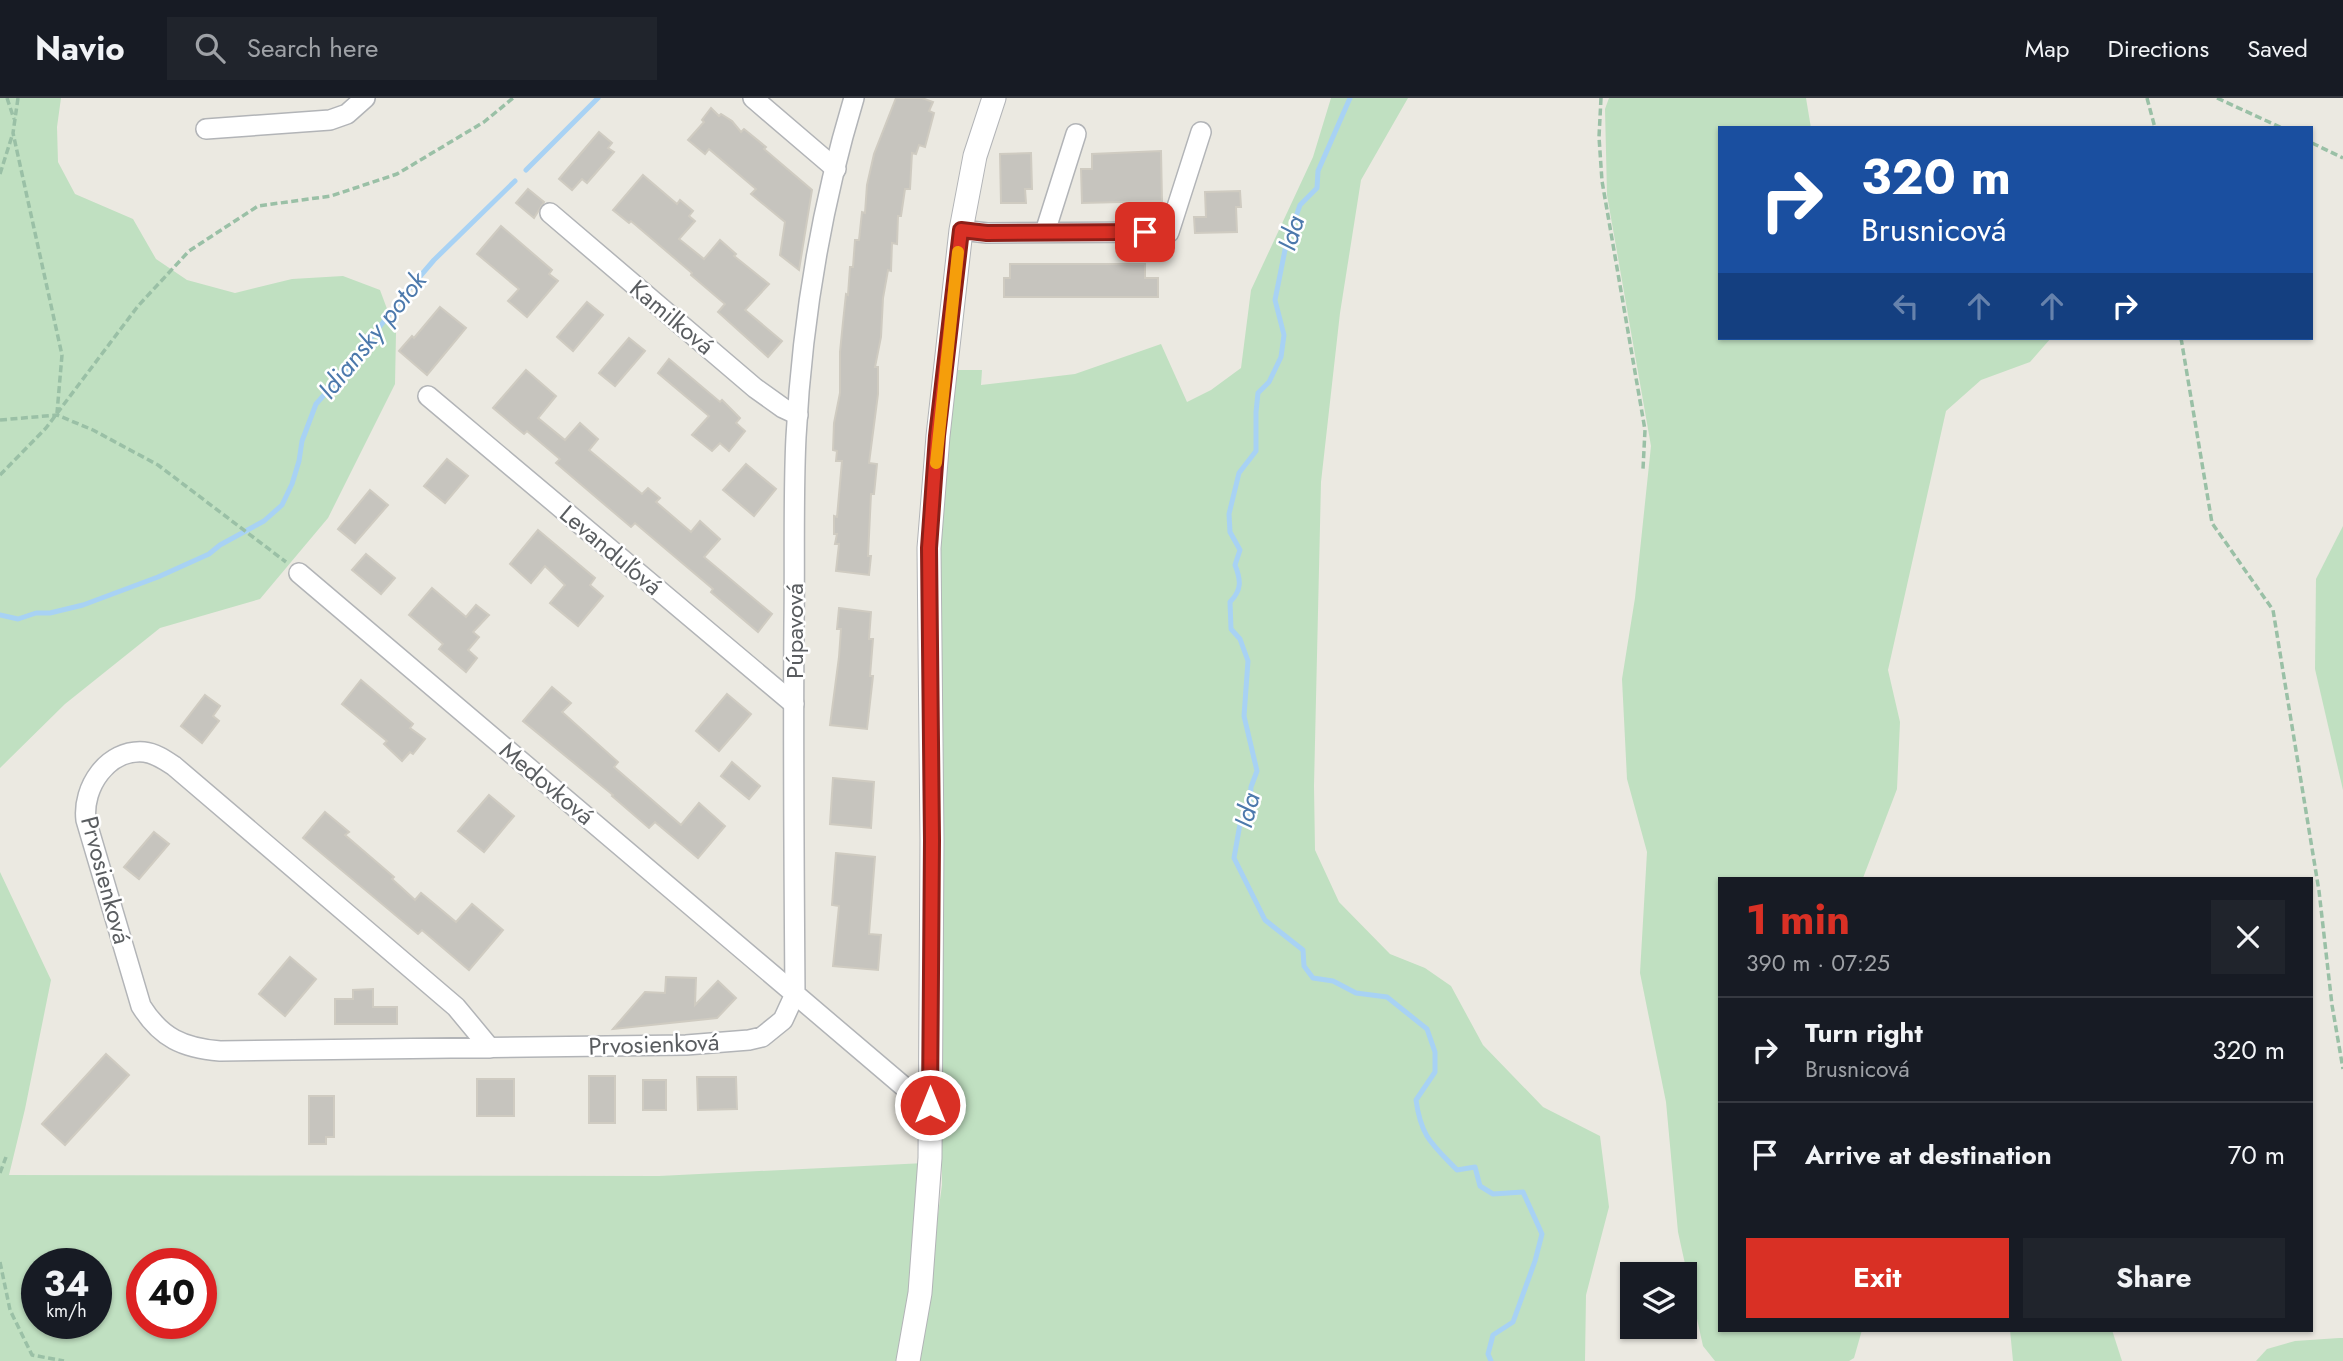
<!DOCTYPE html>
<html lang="en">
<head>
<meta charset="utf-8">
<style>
	body { margin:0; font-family:Jost,sans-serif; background:#20242c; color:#f1f3f6; height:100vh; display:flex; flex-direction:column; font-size:26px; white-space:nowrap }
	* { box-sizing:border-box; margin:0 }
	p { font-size:23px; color:#9ea1a6 }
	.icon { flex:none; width:38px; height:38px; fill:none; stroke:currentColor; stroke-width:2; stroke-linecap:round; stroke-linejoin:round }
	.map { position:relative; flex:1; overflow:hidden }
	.drawer { position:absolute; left:1718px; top:779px; width:595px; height:455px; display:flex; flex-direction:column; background:#171b24; border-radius:0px; box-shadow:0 2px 5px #0004 }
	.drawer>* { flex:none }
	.guide { position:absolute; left:1718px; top:28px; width:595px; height:214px; border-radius:0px; box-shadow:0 2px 5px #0004; background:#1a4fa0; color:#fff; overflow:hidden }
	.controls { position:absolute; left:1620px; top:1164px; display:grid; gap:14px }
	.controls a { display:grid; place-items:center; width:77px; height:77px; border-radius:0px; background:#171b24; box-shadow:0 2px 5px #0004; font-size:35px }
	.speed { position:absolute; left:21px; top:1150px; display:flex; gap:14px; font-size:35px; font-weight:700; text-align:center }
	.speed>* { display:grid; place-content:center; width:91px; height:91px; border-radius:50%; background:#171b24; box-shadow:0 2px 5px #0004; line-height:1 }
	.speed small { font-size:18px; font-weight:400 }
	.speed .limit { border:10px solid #d22; background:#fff; color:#111 }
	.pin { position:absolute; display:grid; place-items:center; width:60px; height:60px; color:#fff; margin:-30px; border-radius:14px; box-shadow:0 4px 10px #0006 }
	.me { position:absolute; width:77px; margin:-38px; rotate:0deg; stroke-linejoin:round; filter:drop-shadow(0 0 5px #0008) }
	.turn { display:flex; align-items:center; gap:24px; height:147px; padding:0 28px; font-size:32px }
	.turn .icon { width:91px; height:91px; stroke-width:2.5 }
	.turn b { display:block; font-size:49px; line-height:60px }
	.lanes { display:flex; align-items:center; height:66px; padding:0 28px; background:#0003; justify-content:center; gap:35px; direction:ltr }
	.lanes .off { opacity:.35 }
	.round { display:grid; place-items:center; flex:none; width:74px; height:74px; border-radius:0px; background:#20242c }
	.headline { display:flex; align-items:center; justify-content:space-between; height:119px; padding:0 28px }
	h1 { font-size:42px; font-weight:700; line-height:52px; color:#d93025 }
	.button { display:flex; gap:14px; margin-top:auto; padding:14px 28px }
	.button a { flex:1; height:80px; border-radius:0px; background:#d93025; color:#fff; font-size:28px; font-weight:700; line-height:80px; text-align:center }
	.button a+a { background:#20242c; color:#f1f3f6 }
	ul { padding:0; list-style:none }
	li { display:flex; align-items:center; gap:21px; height:105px; padding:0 28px; border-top:2px solid #363941 }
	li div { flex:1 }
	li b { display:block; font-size:26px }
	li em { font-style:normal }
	header { display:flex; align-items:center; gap:42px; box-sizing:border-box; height:98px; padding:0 35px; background:#171b24; border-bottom:2px solid #363941 }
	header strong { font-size:33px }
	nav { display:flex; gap:38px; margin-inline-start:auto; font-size:24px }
	.search { width:490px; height:63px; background:#20242c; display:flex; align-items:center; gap:18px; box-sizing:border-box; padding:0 24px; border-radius:0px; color:#9ea1a6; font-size:26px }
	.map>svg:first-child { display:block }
	.green { fill:#c0e0c1; fill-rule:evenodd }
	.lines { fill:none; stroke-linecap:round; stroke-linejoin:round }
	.stream { stroke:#a8d2f4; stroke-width:5 }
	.building { fill:#c6c4be; stroke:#cfcbc1; stroke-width:2 }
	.minor-casing { stroke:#b2b4b7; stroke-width:22 }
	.tertiary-casing { stroke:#b2b4b7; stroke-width:25 }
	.path { stroke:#9ac0a6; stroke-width:3.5; stroke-dasharray:7 3.5; stroke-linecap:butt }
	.minor { stroke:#fff; stroke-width:19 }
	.tertiary { stroke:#fff; stroke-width:23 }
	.route-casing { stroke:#8d1f18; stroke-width:18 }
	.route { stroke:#d93025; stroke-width:12 }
	.slow { stroke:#f59e0b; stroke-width:12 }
	.labels { text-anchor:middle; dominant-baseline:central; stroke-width:5; stroke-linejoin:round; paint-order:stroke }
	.street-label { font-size:24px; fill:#5a5d60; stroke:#fff }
	.water-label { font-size:26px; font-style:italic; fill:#4c79ac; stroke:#fff }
</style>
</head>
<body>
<header>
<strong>Navio</strong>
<div class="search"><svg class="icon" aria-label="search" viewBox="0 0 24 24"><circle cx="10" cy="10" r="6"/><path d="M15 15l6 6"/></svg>Search here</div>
<nav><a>Map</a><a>Directions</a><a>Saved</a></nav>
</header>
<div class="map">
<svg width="2343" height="1263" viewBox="0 0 2343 1263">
	<rect width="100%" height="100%" fill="#ebe9e1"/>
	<g class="green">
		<polygon points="0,0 61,0 57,29 58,64 75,96 133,121 156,161 187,182 235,195 292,181 343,178 380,192 396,235 395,286 328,420 260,501 160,530 65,606 0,670"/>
		<polygon points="1331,0 1408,0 1361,82 1340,215 1321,384 1314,688 1315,752 1339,804 1390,856 1425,870 1451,888 1483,947 1543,1009 1600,1038 1609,1109 1586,1197 1585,1263 918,1263 942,1087 939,470 953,272 982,272 981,287 1075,276 1161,246 1187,304 1211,292 1241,270 1251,192 1313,59"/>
		<polygon points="1609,0 1806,0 1811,30 1720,30 1720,240 2051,240 2030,264 1981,282 1946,313 1888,572 1900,624 1897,691 1863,780 1720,780 1720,1232 1862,1232 1854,1260 1849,1263 1715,1263 1703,1248 1678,1134 1666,1004 1640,875 1647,754 1627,681 1622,581 1635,500 1651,348 1607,97 1605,11"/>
		<polygon points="2343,428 2343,692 2315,571 2316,481"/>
		<path d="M0 774 51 882 25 1011 9 1077 659 1078 925 1065 909 1195 897 1263H0ZM37 1166H96V1225H37ZM142 1166H201V1225H142Z"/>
		<polygon points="2010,1232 2112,1232 2122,1263 2013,1263"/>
		<polygon points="2339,1240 2343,1240 2343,1263 2256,1263 2267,1251 2295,1243"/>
	</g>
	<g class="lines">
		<g class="stream">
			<path d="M1350 0 1318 73 1317 90 1300 107 1286 147 1275 202 1284 237 1281 259 1269 284 1258 295 1256 314V353L1239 375 1229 416 1230 434 1240 452 1235 467C1241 482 1242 492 1230 504L1231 531 1240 541 1248 563 1244 618 1257 673 1251 689 1249 714 1240 726 1234 760 1265 822 1303 852 1304 868 1313 880 1333 883 1356 895 1387 899 1427 931 1435 954V974L1416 1002C1421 1039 1432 1046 1457 1072L1475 1069 1480 1088 1493 1096 1523 1094 1542 1136 1535 1163 1513 1224 1493 1237 1488 1256 1491 1263"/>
			<polyline points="526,72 598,0"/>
			<polyline points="0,517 18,521 36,515 50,515 83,507 158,479 209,456 220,447 264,423 282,407 292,386 299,363 302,343 316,306 341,278 410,190 434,162 515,83"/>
		</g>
	</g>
	<g class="building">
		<polygon points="896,0 922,0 933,4 929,13 934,15 925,49 919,47 916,56 912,55 910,91 905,91 901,118 898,118 897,146 892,145 891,173 888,172 883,200 881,239 875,269 878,269 878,296 869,365 877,366 874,396 871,396 868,458 871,458 869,477 836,473 839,446 835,446 837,436 834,436 834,418 837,419 842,363 836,363 837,353 833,352 834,325 840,295 840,254 843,224 846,196 848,197 850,169 853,169 855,142 859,142 862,114 865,115 867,87 874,56"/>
		<polygon points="711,10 719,18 721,16 732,23 741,34 744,31 766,49 764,51 812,92 799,172 780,157 785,124 751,96 756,91 709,51 705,56 688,42 704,24 702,22"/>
		<polygon points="599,34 612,45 608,50 614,54 587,85 582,81 572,92 559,81"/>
		<polygon points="1161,53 1162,103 1082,105 1081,71 1092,71 1092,56"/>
		<polygon points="1031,55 1032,91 1025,91 1026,105 1001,105 1000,56"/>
		<polygon points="643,77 677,106 680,102 693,113 689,118 695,123 679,141 704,161 720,142 736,156 734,158 769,186 745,212 782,243 768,259 718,214 725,206 691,177 692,175 631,123 629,125 613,112"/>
		<polygon points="528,91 544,104 534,120 516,105"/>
		<polygon points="1240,93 1241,109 1236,109 1237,134 1195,135 1194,119 1206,119 1205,94"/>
		<polygon points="501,128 552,172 549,176 558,183 527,219 508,203 519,191 477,156"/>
		<polygon points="1010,166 1145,166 1145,180 1158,180 1158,199 1004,199 1004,180 1010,180"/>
		<polygon points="587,204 603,217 573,253 557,239"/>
		<polygon points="440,209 466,230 427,277 399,253 412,238 414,240"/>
		<polygon points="629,240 645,253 615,288 599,275"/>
		<polygon points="669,261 720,304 722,302 740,320 736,325 745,333 729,353 720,345 712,353 692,337 709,318 658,275"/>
		<polygon points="526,272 556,298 538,320 565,342 580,325 598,341 589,352 642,396 648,390 660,400 656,404 691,434 700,423 720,441 704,459 772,516 758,534 711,494 713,491 635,425 631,429 577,383 556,365 560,361 527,333 524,336 493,310"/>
		<polygon points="447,361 468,378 445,405 424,388"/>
		<polygon points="746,366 776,391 754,418 723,392"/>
		<polygon points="370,392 388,407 355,445 338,431"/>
		<polygon points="538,432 595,480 590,487 603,498 578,528 550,505 565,487 545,468 531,485 510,466"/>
		<polygon points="366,456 395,480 381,496 352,472"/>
		<polygon points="432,490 466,519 476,507 489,517 473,534 479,539 468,552 477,560 466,574 439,551 443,546 409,517"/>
		<polygon points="839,510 871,514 869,541 873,541 870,578 873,578 867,631 830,627 839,559 841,531 837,531"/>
		<polygon points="361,582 413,626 410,630 425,641 413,656 410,654 402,663 384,646 387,643 342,606"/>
		<polygon points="552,589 571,605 562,614 618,664 614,669 681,727 699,705 725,728 698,760 655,724 649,730 612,698 613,697 523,623"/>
		<polygon points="727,596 751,616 719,653 696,633"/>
		<polygon points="205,597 220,608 213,618 219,623 202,645 181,628"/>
		<polygon points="732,664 760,688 749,701 721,678"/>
		<polygon points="833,680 874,684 871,730 830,726"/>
		<polygon points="489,697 514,718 484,754 458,733"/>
		<polygon points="325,714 349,734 345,737 394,779 392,781 415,802 421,795 456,824 472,806 503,832 469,872 422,832 418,836 303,740"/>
		<polygon points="154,734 169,746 139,781 124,769"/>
		<polygon points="836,755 875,759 869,836 881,837 878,872 833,868 839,808 832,807"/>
		<polygon points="290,859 316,881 285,918 259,896"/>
		<polygon points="666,879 696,880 695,907 718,883 736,900 717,920 613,931 645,894 665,895"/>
		<polygon points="373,891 373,909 397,909 397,926 335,926 335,901 353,901 353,892"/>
		<polygon points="106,956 129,977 65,1047 42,1026"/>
		<rect x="589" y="978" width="26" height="47"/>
		<polygon points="697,979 736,979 737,1011 698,1012"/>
		<rect x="477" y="981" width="37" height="37"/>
		<rect x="643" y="982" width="23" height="30"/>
		<polygon points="309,998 334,998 334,1039 326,1039 326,1046 309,1046"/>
	</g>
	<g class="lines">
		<defs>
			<g id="minor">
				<polyline points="753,0 836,71"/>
				<path d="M854 0C821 109 802 225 796 339 793 401 795 463 794 525 793 649 794 772 795 896L909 993 930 1007"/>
				<polyline points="206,31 330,22 347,16 365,0"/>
				<polyline points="550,115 755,290 783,310 798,317"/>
				<polyline points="961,132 987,135 1169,134 1201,34"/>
				<polyline points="1045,134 1076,36"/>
				<polyline points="428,298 794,606"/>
				<path d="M299 475 795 896 783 922 762 939 749 942 686 947 220 953C183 950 161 940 141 908L86 722C82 690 107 651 144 654 155 655 165 662 174 668L456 909 490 950"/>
			</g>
			<polyline id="tertiary" points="908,1263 920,1195 930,1060 932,742 929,450 938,338 961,132 975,58 994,0"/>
		</defs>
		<use href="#minor" class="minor-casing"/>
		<use href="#tertiary" class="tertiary-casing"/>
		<g class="path">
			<polyline points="7,0 14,21"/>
			<polyline points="18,0 13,35 62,257 57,315"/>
			<polyline points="1601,0 1599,39 1602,83 1645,332 1643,371"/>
			<polyline points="2147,0 2155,30"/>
			<polyline points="2217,0 2282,30"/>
			<polyline points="2312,45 2343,60"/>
			<polyline points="0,76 12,38"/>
			<polyline points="2181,240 2212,425 2273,512 2319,793 2332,907 2343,971"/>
			<polyline points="0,322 57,317 93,332 158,367 286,464"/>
			<polyline points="0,377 46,330 138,208 189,153 258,108 331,98 397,76 484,24 513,0"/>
			<polyline points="0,1075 6,1059"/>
			<polyline points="0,1164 10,1212 32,1257 64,1263"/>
		</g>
		<use href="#minor" class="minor"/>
		<use href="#tertiary" class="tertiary"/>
	</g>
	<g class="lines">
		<defs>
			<polyline id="route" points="930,1007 932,742 929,450 937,338 961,132 987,135 1145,134"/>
		</defs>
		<use href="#route" class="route-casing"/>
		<use href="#route" class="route"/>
		<polyline class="slow" points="936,365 958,154"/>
	</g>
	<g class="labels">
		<g class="street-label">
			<text transform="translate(672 219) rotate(40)">Kamilková</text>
			<text transform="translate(611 452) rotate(40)">Levanduľová</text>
			<text transform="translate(794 533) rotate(-90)">Púpavová</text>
			<text transform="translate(547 685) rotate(40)">Medovková</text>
			<text transform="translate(106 782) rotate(75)">Prvosienková</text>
			<text transform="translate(654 946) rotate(-2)">Prvosienková</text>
		</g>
		<g class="water-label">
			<text transform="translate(1291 135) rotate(-73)">Ida</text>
			<text transform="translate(372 237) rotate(-51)">Idiansky potok</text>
			<text transform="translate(1247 712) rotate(-75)">Ida</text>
		</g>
	</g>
</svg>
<div class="controls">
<a><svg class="icon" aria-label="layers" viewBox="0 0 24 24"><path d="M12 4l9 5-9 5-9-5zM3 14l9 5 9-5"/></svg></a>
</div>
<div class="speed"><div>34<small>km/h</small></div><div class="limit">40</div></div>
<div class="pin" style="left:1145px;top:134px;background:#d93025"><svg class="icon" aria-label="arrive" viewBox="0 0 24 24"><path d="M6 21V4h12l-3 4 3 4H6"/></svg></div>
<svg class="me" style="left:930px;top:1007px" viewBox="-20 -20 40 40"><circle r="17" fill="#d93025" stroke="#fff" stroke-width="3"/><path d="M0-11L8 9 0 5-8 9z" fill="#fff"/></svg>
<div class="guide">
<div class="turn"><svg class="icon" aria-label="right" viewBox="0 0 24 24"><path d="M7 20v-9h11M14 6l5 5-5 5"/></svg><div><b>320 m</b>Brusnicová</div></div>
<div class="lanes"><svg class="icon off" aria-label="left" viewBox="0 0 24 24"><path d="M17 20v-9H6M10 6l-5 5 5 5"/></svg><svg class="icon off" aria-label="ahead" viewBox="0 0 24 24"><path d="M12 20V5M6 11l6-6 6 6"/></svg><svg class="icon off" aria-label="ahead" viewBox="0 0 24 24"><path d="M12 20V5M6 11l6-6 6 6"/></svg><svg class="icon" aria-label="right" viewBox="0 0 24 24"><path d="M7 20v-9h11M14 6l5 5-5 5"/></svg></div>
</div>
<section class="drawer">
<div class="headline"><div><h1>1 min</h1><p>390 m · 07:25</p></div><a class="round"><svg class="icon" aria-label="close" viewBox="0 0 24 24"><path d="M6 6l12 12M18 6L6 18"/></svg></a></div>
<ul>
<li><svg class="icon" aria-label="right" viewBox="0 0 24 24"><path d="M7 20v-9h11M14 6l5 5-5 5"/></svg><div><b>Turn right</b><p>Brusnicová</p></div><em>320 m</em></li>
<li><svg class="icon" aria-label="arrive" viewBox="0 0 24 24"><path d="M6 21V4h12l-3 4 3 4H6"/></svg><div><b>Arrive at destination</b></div><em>70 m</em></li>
</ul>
<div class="button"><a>Exit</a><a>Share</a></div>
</section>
</div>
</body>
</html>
